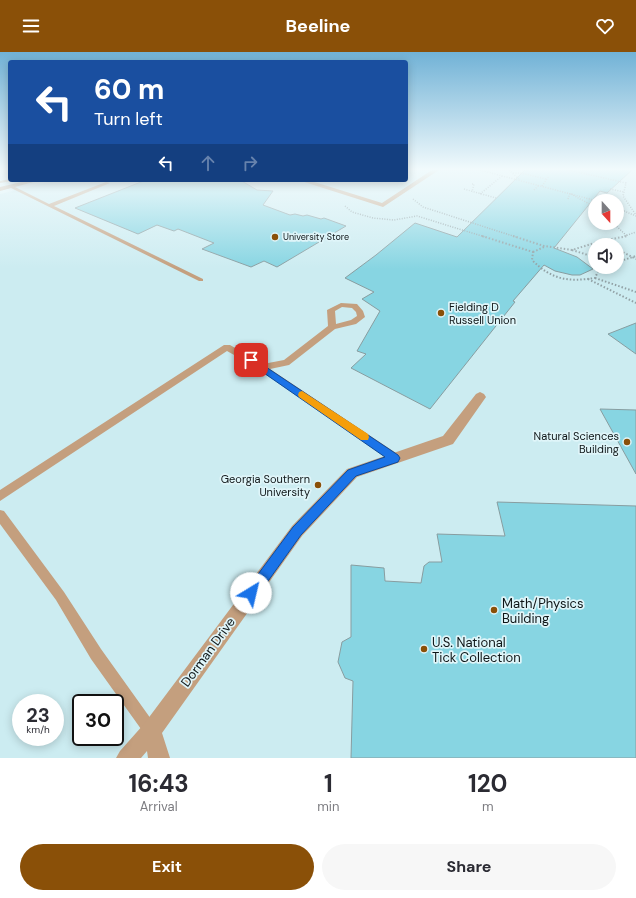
<!DOCTYPE html>
<html lang="en">
<head>
<meta charset="utf-8">
<style>
	body { margin:0; font-family:"DM Sans",sans-serif; background:#f7f7f7; color:#2b2b33; height:100vh; display:flex; flex-direction:column; font-size:15px; white-space:nowrap }
	* { box-sizing:border-box; margin:0 }
	p { font-size:13px; color:#7c7c81 }
	.icon { flex:none; width:22px; height:22px; fill:none; stroke:currentColor; stroke-width:2; stroke-linecap:round; stroke-linejoin:round }
	.map { position:relative; height:706px; overflow:hidden }
	.panel { display:flex; flex-direction:column; background:#fff; flex:1 }
	.panel>* { flex:none }
	.banner { position:absolute; left:8px; top:8px; width:400px; height:122px; border-radius:4px; box-shadow:0 2px 10px #0003; background:#1a4fa0; color:#fff; overflow:hidden }
	.needle { width:26px; rotate:159deg }
	.controls { position:absolute; left:588px; top:142px; display:grid; gap:8px }
	.controls a { display:grid; place-items:center; width:36px; height:36px; border-radius:50%; background:#fff; box-shadow:0 2px 10px #0003; font-size:20px }
	.speed { position:absolute; left:12px; top:642px; display:flex; gap:8px; font-size:20px; font-weight:700; text-align:center }
	.speed>* { display:grid; place-content:center; width:52px; height:52px; border-radius:50%; background:#fff; box-shadow:0 2px 10px #0003; line-height:1 }
	.speed small { font-size:10px; font-weight:400 }
	.speed .limit { border:2px solid #111; border-radius:6px; background:#fff; color:#111 }
	.pin { position:absolute; display:grid; place-items:center; width:34px; height:34px; color:#fff; margin:-17px; border-radius:8px; box-shadow:0 2px 6px #0006 }
	.me { position:absolute; width:44px; margin:-22px; rotate:36deg; stroke-linejoin:round; filter:drop-shadow(0 0 3px #0008) }
	.turn { display:flex; align-items:center; gap:14px; height:84px; padding:0 20px; font-size:18px }
	.turn .icon { width:52px; height:52px; stroke-width:2.5 }
	.turn b { display:block; font-size:28px; line-height:34px }
	.lanes { display:flex; align-items:center; height:38px; padding:0 20px; background:#0003; justify-content:center; gap:20px; direction:ltr }
	.lanes .off { opacity:.35 }
	.eta { display:flex; justify-content:space-evenly; align-items:center; height:68px; text-align:center }
	.eta b { font-size:24px; font-weight:700; line-height:28px }
	.action { display:flex; gap:8px; margin-top:auto; padding:8px 20px }
	.action a { flex:1; height:46px; border-radius:24px; background:#8a5008; color:#fff; font-size:16px; font-weight:700; line-height:46px; text-align:center }
	.action a+a { background:#f7f7f7; color:#2b2b33 }
	header { display:flex; justify-content:space-between; align-items:center; height:52px; padding:0 20px; background:#8a5008; color:#fff; font-size:18px; font-weight:700 }
	.map>svg:first-child { display:block }
	.built { fill:#ccecf1; fill-rule:evenodd }
	.building { fill:#87d5e2; stroke:#889da0 }
	.lines { fill:none; stroke-linecap:round; stroke-linejoin:round }
	.path-far1 { stroke:#91a1a5; stroke-width:1.5; stroke-dasharray:1 1.5; stroke-linecap:butt }
	.path { stroke:#91a1a5; stroke-width:2; stroke-dasharray:1.5 2; stroke-linecap:butt }
	.lane { fill:#c49f7e; fill-rule:evenodd }
	.street { fill:#c49f7e; fill-rule:evenodd }
	.route { fill:#1a73e8; stroke:#114b97 }
	.slow { fill:#f59e0b }
	.poi-dot { fill:#8a5008; stroke:#dff5f9; stroke-width:1.5 }
	.labels { text-anchor:middle; dominant-baseline:central; stroke-width:3.5; stroke-linejoin:round; paint-order:stroke }
	.far-poi-label { font-size:9px; fill:#0e1517; stroke:#dff5f9; text-anchor:start }
	.poi-label { font-size:11px; fill:#0e1517; stroke:#dff5f9; text-anchor:end }
	.near-poi-label { font-size:13px; fill:#0e1517; stroke:#dff5f9; text-anchor:start }
	.near-street-label { font-size:13px; fill:#0e1517; stroke:#dff5f9 }
</style>
</head>
<body>
<header><svg class="icon" aria-label="menu" viewBox="0 0 24 24"><path d="M4 6h16M4 12h16M4 18h16"/></svg>Beeline<svg class="icon" aria-label="heart" viewBox="0 0 24 24"><path d="M12 20l-8-8c-3-5 5-10 8-4 3-6 11-1 8 4z"/></svg></header>
<div class="map">
<svg width="636" height="706" viewBox="0 0 636 706">
	<rect width="100%" height="100%" fill="#dff5f9"/>
	<path class="built" d="M406 118H636V706H0V142L57 128H406ZM595 149H617V171H595ZM595 193H617V215H595ZM21 651H55V685H21ZM81 651H115V685H81Z"/>
	<g class="building">
		<polygon points="525,118 632,118 607,141 600,139 554,196 577,205 593,217 580,223 572,223 555,219 544,213 513,249 515,250 430,357 351,316 366,302 357,299 380,259 362,247 374,240 345,226 376,203 415,171 457,185"/>
		<polygon points="146,128 240,128 257,138 273,139 263,153 290,163 295,162 303,164 307,163 321,167 324,166 346,174 277,215 264,209 251,215 202,197 214,191 178,177 174,179 157,173 138,182 75,156"/>
		<polygon points="636,271 636,302 608,282"/>
		<polygon points="600,357 636,358 636,422"/>
		<polygon points="497,450 636,454 636,706 351,706 353,629 345,626 338,610 342,590 351,585 351,513 384,516 385,529 421,531 424,514 429,510 442,510 437,482 505,484"/>
	</g>
	<g class="lines">
		<g class="path-far1">
			<polyline points="480,118 597,149"/>
			<polyline points="509,118 519,127"/>
			<polyline points="569,118 626,131 623,144 636,163"/>
			<polyline points="513,121 521,121 546,127"/>
			<polyline points="283,128 290,130"/>
			<polyline points="472,132 474,132 472,140"/>
			<polyline points="542,134 549,124"/>
			<polyline points="464,137 496,146"/>
			<polyline points="610,137 624,140"/>
			<polyline points="534,138 539,133"/>
			<polyline points="480,142 502,124"/>
			<polyline points="571,142 595,155"/>
			<polyline points="413,147 423,155 516,185"/>
			<polyline points="568,147 570,141"/>
			<polyline points="345,154 352,160 373,166 394,168 417,164 485,185"/>
			<polyline points="617,156 636,164"/>
			<polyline points="613,171 627,184"/>
			<polyline points="622,185 636,180"/>
		</g>
		<g class="path">
			<path d="M482 184 533 200 532 208C552 228 568 230 595 226L600 215"/>
			<polyline points="513,184 544,194 572,198 601,189 628,184"/>
			<polyline points="601,189 609,193"/>
			<polyline points="617,197 636,207"/>
			<polyline points="572,198 588,203 595,209"/>
			<polyline points="533,200 544,195"/>
			<polyline points="617,210 636,204"/>
			<polyline points="595,226 636,240"/>
			<polyline points="588,227 636,251"/>
		</g>
		<g class="lane">
			<polygon points="10,127 12,129 0,131 0,129"/>
			<polygon points="106,130 110,131 54,154 203,227 203,229 199,229 9,135 13,134 49,152"/>
			<path d="M341 251 357 252 363 259 365 265 356 272 335 277 289 313 270 317 399 403 400 406 399 409 395 410 391 409 259 317 227 299 0 449V438L224 293H230L263 312 284 308 328 274 327 258ZM342 255 352 256 356 260 357 264 351 268 336 272 335 259Z"/>
			<polygon points="0,458 4,459 64,540 101,597 156,674 159,679 156,684 151,687 146,684 91,607 56,548 0,472"/>
		</g>
		<g class="street">
			<polygon points="432,118 439,118 383,155 298,128 308,128 382,151"/>
			<polygon points="30,128 41,128 0,139 0,135"/>
			<polygon points="480,340 484,342 486,345 453,392 357,425 302,484 162,681 170,706 148,706 147,699 141,706 116,706 120,699 144,672 292,474 347,417 443,384 476,342"/>
		</g>
	</g>
	<linearGradient id="sky" x2="0" y2="1"><stop stop-color="#71b2d6"/><stop offset="0.54" stop-color="#f1fafc"/><stop offset="1" stop-color="#f1fafc" stop-opacity="0"/></linearGradient>
	<rect width="636" height="217" fill="url(#sky)"/>
	<polygon class="route" points="251,305 398,403 400,406 398,410 356,424 301,483 256,546 251,548 247,546 245,541 247,537 293,475 348,418 385,405 248,310 246,308"/>
	<polygon class="slow" points="302,339 368,382 369,385 368,388 361,388 299,345 298,343 299,340"/>
	<g class="poi-dot">
		<circle cx="275" cy="185" r="4"/>
		<circle cx="441" cy="261" r="4"/>
		<circle cx="627" cy="390" r="4"/>
		<circle cx="318" cy="433" r="4"/>
		<circle cx="494" cy="558" r="4"/>
		<circle cx="424" cy="597" r="4"/>
	</g>
	<g class="labels">
		<g class="far-poi-label">
			<text x="283" y="185">University Store</text>
		</g>
		<g class="poi-label">
			<text x="449" y="255" text-anchor="start">Fielding D<tspan x="449" dy="13">Russell Union</tspan></text>
			<text x="619" y="384">Natural Sciences<tspan x="619" dy="13">Building</tspan></text>
			<text x="310" y="427">Georgia Southern<tspan x="310" dy="13">University</tspan></text>
		</g>
		<g class="near-poi-label">
			<text x="502" y="551">Math/Physics<tspan x="502" dy="15">Building</tspan></text>
			<text x="432" y="590">U.S. National<tspan x="432" dy="15">Tick Collection</tspan></text>
		</g>
		<g class="near-street-label">
			<text transform="translate(208 600) rotate(-54)">Dorman Drive</text>
		</g>
	</g>
</svg>
<div class="controls">
<a><svg class="needle" viewBox="-14 -14 28 28"><path d="M0-13l5 13h-10z" fill="#e53935"/><path d="M0 13l5-13h-10z" fill="#7c7c81"/></svg></a>
<a><svg class="icon" aria-label="sound" viewBox="0 0 24 24"><path d="M4 9h4l5-4v14l-5-4H4zM17 9q2 3 0 6"/></svg></a>
</div>
<div class="speed"><div>23<small>km/h</small></div><div class="limit">30</div></div>
<div class="pin" style="left:251px;top:308px;background:#d93025"><svg class="icon" aria-label="arrive" viewBox="0 0 24 24"><path d="M6 21V4h12l-3 4 3 4H6"/></svg></div>
<svg class="me" style="left:251px;top:541px" viewBox="-20 -20 40 40"><circle r="19" fill="#fff"/><path d="M0-13L10 11 0 6-10 11z" fill="#1a73e8"/></svg>
<div class="banner">
<div class="turn"><svg class="icon" aria-label="left" viewBox="0 0 24 24"><path d="M17 20v-9H6M10 6l-5 5 5 5"/></svg><div><b>60 m</b>Turn left</div></div>
<div class="lanes"><svg class="icon" aria-label="left" viewBox="0 0 24 24"><path d="M17 20v-9H6M10 6l-5 5 5 5"/></svg><svg class="icon off" aria-label="ahead" viewBox="0 0 24 24"><path d="M12 20V5M6 11l6-6 6 6"/></svg><svg class="icon off" aria-label="right" viewBox="0 0 24 24"><path d="M7 20v-9h11M14 6l5 5-5 5"/></svg></div>
</div>
</div>
<section class="panel">
<div class="eta">
<div><b>16:43</b><p>Arrival</p></div>
<div><b>1</b><p>min</p></div>
<div><b>120</b><p>m</p></div>
</div>
<div class="action"><a>Exit</a><a>Share</a></div>
</section>
</body>
</html>
